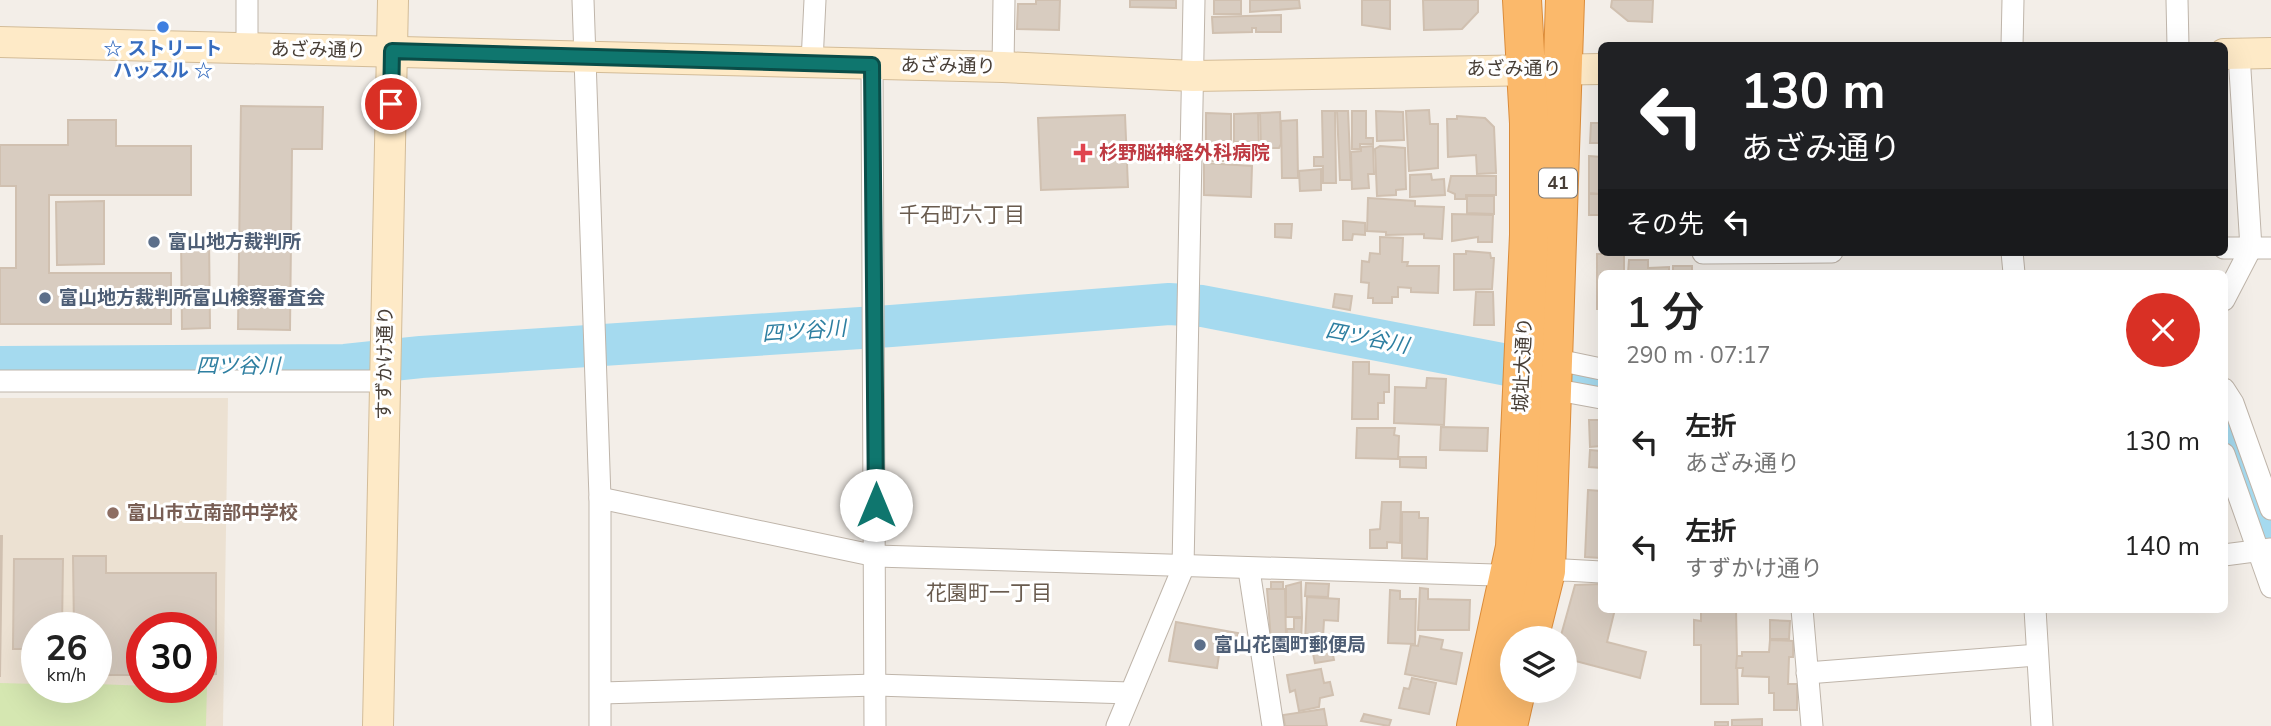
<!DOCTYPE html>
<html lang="ja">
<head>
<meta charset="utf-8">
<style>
	body { margin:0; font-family:"Nunito Sans","Noto Sans JP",sans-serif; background:#f6f6f6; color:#222; height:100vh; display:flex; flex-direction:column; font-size:26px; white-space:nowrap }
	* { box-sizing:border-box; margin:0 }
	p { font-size:23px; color:#767676 }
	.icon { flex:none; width:38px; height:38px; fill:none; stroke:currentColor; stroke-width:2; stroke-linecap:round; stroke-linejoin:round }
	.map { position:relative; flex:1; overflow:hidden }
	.panel { position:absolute; left:1598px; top:270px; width:630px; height:343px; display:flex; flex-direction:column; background:#fff; border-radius:10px; box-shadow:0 7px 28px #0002 }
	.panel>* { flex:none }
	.top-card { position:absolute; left:1598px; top:42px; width:630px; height:214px; border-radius:10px; box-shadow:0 7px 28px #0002; background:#202124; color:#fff; overflow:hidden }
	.buttons { position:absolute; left:1500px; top:626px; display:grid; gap:14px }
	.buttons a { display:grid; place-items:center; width:77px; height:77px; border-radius:50%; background:#fff; box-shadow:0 7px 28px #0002; font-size:35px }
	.speed { position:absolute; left:21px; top:612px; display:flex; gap:14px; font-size:35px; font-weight:700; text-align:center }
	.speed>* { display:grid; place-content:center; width:91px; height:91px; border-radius:50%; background:#fff; box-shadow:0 7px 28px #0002; line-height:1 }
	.speed small { font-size:18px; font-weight:400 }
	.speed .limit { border:10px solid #d22; background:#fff; color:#111 }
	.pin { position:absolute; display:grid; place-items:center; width:60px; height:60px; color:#fff; margin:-30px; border:4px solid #fff; border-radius:50%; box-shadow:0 2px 7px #0007 }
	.me { position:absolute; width:77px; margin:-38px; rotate:0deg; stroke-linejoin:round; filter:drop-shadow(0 0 5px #0008) }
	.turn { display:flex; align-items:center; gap:24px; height:147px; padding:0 28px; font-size:32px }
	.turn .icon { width:91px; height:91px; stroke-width:2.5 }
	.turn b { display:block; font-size:49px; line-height:60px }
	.then { display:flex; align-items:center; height:66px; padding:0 28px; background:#0003; gap:14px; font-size:26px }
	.round { display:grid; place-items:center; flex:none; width:74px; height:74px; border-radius:37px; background:#f6f6f6 }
	.summary { display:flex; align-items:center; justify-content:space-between; height:119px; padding:0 28px }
	h1 { font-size:42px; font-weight:600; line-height:52px }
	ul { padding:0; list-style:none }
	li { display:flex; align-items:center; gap:21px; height:105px; padding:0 28px }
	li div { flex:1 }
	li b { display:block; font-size:26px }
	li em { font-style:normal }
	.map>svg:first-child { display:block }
	.education { fill:#ece1d2; fill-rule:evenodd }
	.green { fill:#d5e7b1 }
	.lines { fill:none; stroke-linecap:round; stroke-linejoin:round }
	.river { stroke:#a5daef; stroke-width:42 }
	.building { fill:#d8ccc0; stroke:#d0c0b0; stroke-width:2 }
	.street-casing { stroke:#bfb5aa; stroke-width:23 }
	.secondary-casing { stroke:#d3bc98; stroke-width:32 }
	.highway-casing { stroke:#db8c3a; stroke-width:40 }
	.street { stroke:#fff; stroke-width:21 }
	.secondary { stroke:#feeac7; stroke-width:30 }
	.highway { stroke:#fbb96b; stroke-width:38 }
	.route-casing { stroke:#0a4d48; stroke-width:18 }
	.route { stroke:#0f766e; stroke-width:12 }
	.shop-dot { fill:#3f7fe0; stroke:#fff; stroke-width:2.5 }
	.health-dot { fill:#e0444e; stroke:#fff; stroke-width:2.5 }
	.service-dot { fill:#5c6f8a; stroke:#fff; stroke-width:2.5 }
	.education-dot { fill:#8d6e63; stroke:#fff; stroke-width:2.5 }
	.labels { text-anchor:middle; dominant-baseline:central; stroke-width:6; stroke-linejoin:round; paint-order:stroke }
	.shield { fill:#fff; stroke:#7e7872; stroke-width:2 }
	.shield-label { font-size:18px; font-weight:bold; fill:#473e36 }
	.shop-label { font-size:19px; font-weight:bold; fill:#366cbe; stroke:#fff }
	.street-label { font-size:19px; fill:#473e36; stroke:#fff }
	.health-label { font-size:19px; font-weight:bold; fill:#be3a42; stroke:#fff; text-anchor:start }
	.service-label { font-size:19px; font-weight:bold; fill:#4e5e75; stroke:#fff; text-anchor:start }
	.education-label { font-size:19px; font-weight:bold; fill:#785e54; stroke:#fff; text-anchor:start }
	.neighbourhood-label { font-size:21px; fill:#695b4e; stroke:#fff }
	.water-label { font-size:21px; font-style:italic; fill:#2e7fa1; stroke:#fff }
</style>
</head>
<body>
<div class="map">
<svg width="2271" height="726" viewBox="0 0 2271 726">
	<rect width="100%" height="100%" fill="#f3eee8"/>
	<path class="education" d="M0 398H228L223 726H0ZM37 628H96V688H37ZM142 628H201V688H142Z"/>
	<polygon class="green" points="0,683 37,684 37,688 96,688 96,684 201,688 201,684 207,684 206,726 0,726"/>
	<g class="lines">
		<g class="river">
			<polyline points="0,367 345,365 421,357 891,326 1169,304 1202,306 1601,383"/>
			<polyline points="2224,417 2271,553"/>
		</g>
	</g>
	<g class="building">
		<polygon points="1036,0 1060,0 1059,30 1017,29 1018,4 1036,4"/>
		<polygon points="1130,0 1176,0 1176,8 1130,7"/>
		<rect x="1214" y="0" width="27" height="14"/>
		<polygon points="1250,0 1299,0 1300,8 1250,12"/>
		<polygon points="1362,0 1390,0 1390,29 1362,25"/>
		<polygon points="1423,0 1478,0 1478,12 1462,29 1424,30"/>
		<polygon points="1612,0 1653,0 1652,22 1628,21 1611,7"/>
		<polygon points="1281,15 1281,32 1256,32 1256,28 1252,28 1252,32 1213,33 1212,17"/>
		<polygon points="241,106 323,107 322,149 292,149 290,330 238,329"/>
		<polygon points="1429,110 1430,124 1438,124 1438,168 1409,171 1406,111"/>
		<polygon points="1322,111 1335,111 1336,183 1323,183 1323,166 1314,166 1314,157 1323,157"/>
		<polygon points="1337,111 1348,111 1351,180 1340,180"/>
		<polygon points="1352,111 1366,111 1366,138 1373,138 1373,144 1360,144 1360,149 1352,149"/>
		<polygon points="1376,111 1403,112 1404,140 1377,141"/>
		<polygon points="1280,112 1281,144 1279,148 1261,148 1260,113"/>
		<polygon points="1206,113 1231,114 1231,146 1206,146"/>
		<polygon points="1258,113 1259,149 1244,149 1244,142 1234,142 1234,114"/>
		<polygon points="1125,115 1128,187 1041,190 1038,118"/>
		<polygon points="1457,116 1485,118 1494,127 1496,173 1477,174 1476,155 1448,157 1447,119 1457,119"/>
		<polygon points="68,120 116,120 116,146 191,146 191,195 49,195 49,273 171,273 171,324 0,324 0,268 16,268 16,186 0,186 0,145 68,145"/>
		<polygon points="1297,120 1298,178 1282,178 1281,121"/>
		<polygon points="1591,123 1601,123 1601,143 1590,143"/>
		<polygon points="1373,146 1374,174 1368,174 1369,188 1352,189 1351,152 1361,151 1361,147"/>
		<polygon points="1380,146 1405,148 1406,189 1396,190 1396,195 1377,196 1375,149"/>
		<polygon points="1207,150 1252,151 1252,161 1206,161"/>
		<polygon points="1589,156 1601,157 1601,194 1589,193"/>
		<polygon points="1204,163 1252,166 1251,197 1204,195"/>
		<polygon points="1321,169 1321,190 1300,191 1299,171"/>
		<polygon points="1431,174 1432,180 1444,179 1445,195 1410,197 1410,175"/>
		<polygon points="1451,176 1496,176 1496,195 1466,195 1466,199 1455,199 1455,194 1448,191"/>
		<rect x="1589" y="194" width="12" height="21"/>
		<polygon points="1467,196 1494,196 1494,214 1467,213"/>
		<polygon points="1368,198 1415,201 1415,206 1444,207 1442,239 1424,238 1424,234 1386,235 1386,232 1367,231"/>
		<polygon points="104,201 104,264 57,265 56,202"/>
		<polygon points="1452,214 1493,215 1492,242 1478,242 1478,237 1452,241"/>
		<polygon points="1343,221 1365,223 1365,235 1353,234 1352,240 1343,240"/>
		<polygon points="1275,224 1292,224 1291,238 1275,237"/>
		<polygon points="181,237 209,237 210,328 182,329"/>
		<polygon points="1380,237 1403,238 1402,262 1408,262 1407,266 1439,266 1438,293 1411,292 1411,288 1398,287 1398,297 1392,297 1392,303 1373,303 1373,298 1368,298 1369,283 1361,282 1362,261 1369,262 1370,253 1380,254"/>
		<polygon points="1466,251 1490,253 1491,258 1494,258 1492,289 1454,290 1454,254 1466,254"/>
		<polygon points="1597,254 1624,254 1624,273 1601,273 1601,309 1597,309"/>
		<polygon points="1629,260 1648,260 1648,268 1669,267 1669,273 1628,273"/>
		<rect x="1673" y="266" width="19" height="7"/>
		<polygon points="1476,292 1493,292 1494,325 1474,325"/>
		<polygon points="1335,294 1352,296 1350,310 1333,307"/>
		<polygon points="1353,362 1369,362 1369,374 1389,375 1389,392 1384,392 1384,403 1378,403 1378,419 1352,419"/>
		<polygon points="1427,378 1446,379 1444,425 1394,423 1395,387 1426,388"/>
		<polygon points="1589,420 1601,420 1601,446 1590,447"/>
		<polygon points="1441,427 1488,428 1487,451 1440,450"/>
		<polygon points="1357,428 1395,428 1394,435 1399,436 1398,459 1356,458"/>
		<polygon points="1590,450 1601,451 1601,468 1589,467"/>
		<polygon points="1400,457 1426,457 1426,468 1400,467"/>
		<polygon points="1588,490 1601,491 1601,558 1585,557"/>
		<polygon points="1382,502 1401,502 1400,543 1387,542 1387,548 1370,548 1370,530 1380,529"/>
		<polygon points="1402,512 1419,512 1419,518 1428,518 1427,559 1402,558"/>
		<polygon points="0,536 2,536 0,677"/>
		<polygon points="73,556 106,556 106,573 216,573 216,674 201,675 201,628 142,628 142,675 96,675 96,628 74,628"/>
		<polygon points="14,559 63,559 62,628 37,628 37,649 13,649"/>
		<rect x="1271" y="582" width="12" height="7"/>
		<polygon points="1301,582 1302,617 1286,617 1286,586"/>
		<polygon points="1306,583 1329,584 1328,597 1305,596"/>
		<polygon points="1601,584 1601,609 1615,609 1607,642 1646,652 1640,678 1564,658 1564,639 1560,639 1575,585"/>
		<polygon points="1420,588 1428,589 1428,599 1470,600 1469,630 1418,630"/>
		<polygon points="1267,589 1285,589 1286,640 1271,640"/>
		<polygon points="1390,590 1400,591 1400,599 1416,599 1415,644 1388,643"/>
		<polygon points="1307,597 1339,599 1338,621 1324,620 1323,638 1305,641"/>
		<polygon points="1701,609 1736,609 1738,704 1701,704 1701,645 1694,645 1694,620 1701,621"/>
		<polygon points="1294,618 1302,618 1301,642 1286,642 1287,629 1294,629"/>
		<polygon points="1770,620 1790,621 1789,639 1770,639"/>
		<polygon points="1176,622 1238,633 1235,651 1220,648 1217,668 1169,661"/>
		<polygon points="1420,636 1443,640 1441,649 1462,653 1456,684 1405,674 1411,645 1418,646"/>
		<polygon points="1770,640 1793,641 1793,657 1789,657 1788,684 1797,684 1797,710 1774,710 1774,693 1769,693 1769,677 1742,676 1743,668 1736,668 1737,656 1742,656 1742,652 1769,652"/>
		<polygon points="1330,641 1334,660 1315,663 1311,644"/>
		<polygon points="1321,669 1324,683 1330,682 1333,695 1320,698 1319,707 1299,711 1295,690 1290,692 1287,675"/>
		<polygon points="1412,678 1436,683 1429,714 1399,708 1404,688 1409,689"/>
		<polygon points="1324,709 1327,726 1285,726 1283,715"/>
		<polygon points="1364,714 1391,720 1389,726 1361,721"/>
		<polygon points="1762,719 1762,726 1732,726 1732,720"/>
		<rect x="1715" y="722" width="13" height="4"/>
	</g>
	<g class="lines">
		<defs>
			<g id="street">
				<polyline points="247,0 247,49"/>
				<polyline points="583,0 600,498 600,726"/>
				<polyline points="2177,0 2178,46"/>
				<polyline points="2012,46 2013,0"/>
				<polyline points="812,62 815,0"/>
				<polyline points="872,65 875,726"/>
				<polyline points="1003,67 1004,0"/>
				<polyline points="2224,248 2271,248"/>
				<polyline points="2012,252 2014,273"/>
				<polyline points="1703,253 1832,252"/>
				<polyline points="2224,300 2251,248 2239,54"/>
				<polyline points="1553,359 1601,369"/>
				<polyline points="0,381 385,381"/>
				<polyline points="1552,389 1601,398"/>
				<polyline points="2224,389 2233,403 2271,509"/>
				<polyline points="2224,454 2271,587"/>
				<polyline points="600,498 876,556 1495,575 1565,570 1601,572"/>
				<polyline points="2224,555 2271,549"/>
				<polyline points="1249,570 1273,726"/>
				<polyline points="1802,609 1812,726"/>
				<polyline points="2035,609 2042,726"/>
				<polyline points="1807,673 2037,655"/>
				<polyline points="602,693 876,685 1130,693"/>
				<polyline points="1117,726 1183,568 1194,0"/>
			</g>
			<g id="secondary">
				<polyline points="0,42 1003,67 1193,76 1601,69"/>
				<polyline points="2224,54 2271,53"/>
				<polyline points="378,726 393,0"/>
			</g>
			<g id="highway">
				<polyline points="1529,639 1546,571 1565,0"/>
				<polyline points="1476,726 1515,547 1529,235 1529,123 1522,0"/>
				<polyline points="1508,726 1516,691"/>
			</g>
		</defs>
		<use href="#street" class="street-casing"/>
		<use href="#secondary" class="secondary-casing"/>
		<use href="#highway" class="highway-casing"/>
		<use href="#street" class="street"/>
		<use href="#secondary" class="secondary"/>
		<use href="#highway" class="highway"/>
	</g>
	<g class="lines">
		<defs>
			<polyline id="route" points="391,104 392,51 872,65 876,505"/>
		</defs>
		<use href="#route" class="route-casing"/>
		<use href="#route" class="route"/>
	</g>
	<circle class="shop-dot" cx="163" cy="27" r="7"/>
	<path class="health-dot" d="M1079.5 142.5h7v7h7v7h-7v7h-7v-7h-7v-7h7z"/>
	<g class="service-dot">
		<circle cx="154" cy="242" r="7"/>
		<circle cx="45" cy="298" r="7"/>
		<circle cx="1200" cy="645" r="7"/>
	</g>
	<circle class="education-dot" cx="113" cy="513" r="7"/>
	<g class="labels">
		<rect class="shield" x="1539" y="168.5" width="38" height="29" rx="5"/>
		<g class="shield-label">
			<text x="1558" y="183">41</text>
		</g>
		<g class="shop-label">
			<text x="163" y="49">☆ ストリート<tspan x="163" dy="22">ハッスル ☆</tspan></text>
		</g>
		<g class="street-label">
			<text transform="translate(318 50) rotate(1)">あざみ通り</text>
			<text transform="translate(948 66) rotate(1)">あざみ通り</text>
			<text x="1514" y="69">あざみ通り</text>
			<text transform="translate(385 363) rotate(-89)">すずかけ通り</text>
			<text transform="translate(1523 365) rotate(-87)">城址大通り</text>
		</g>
		<g class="health-label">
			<text x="1099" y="153">杉野脳神経外科病院</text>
		</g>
		<g class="service-label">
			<text x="168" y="242">富山地方裁判所</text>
			<text x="59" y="298">富山地方裁判所富山検察審査会</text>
			<text x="1214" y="645">富山花園町郵便局</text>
		</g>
		<g class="education-label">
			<text x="127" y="513">富山市立南部中学校</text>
		</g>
		<g class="neighbourhood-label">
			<text x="962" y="215">千石町六丁目</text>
			<text x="989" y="593">花園町一丁目</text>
		</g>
		<g class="water-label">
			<text transform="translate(804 331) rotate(-4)">四ツ谷川</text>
			<text transform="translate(1367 338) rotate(11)">四ツ谷川</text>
			<text x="238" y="366">四ツ谷川</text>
		</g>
	</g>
</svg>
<div class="buttons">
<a><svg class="icon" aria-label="layers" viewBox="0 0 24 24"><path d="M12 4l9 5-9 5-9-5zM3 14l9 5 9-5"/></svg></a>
</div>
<div class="speed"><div>26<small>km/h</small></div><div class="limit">30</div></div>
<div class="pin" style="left:391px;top:104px;background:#d93025"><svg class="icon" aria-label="arrive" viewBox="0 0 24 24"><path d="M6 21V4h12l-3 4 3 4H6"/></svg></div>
<svg class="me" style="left:876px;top:505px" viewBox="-20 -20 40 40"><circle r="19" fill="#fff"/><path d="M0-13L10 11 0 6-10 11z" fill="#0f766e"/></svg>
<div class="top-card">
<div class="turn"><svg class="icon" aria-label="left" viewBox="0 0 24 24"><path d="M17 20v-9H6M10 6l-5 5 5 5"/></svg><div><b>130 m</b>あざみ通り</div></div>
<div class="then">その先<svg class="icon" aria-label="left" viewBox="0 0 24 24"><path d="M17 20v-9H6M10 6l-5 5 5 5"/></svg></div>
</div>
<section class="panel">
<div class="summary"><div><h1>1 分</h1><p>290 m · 07:17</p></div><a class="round" style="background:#d93025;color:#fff"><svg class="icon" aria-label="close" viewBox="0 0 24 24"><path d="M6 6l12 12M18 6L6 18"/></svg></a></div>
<ul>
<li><svg class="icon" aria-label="left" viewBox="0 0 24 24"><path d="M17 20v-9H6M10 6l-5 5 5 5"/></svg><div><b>左折</b><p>あざみ通り</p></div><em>130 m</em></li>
<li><svg class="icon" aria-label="left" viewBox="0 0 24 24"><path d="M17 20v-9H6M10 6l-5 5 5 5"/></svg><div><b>左折</b><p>すずかけ通り</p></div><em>140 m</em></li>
</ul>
</section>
</div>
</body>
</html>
